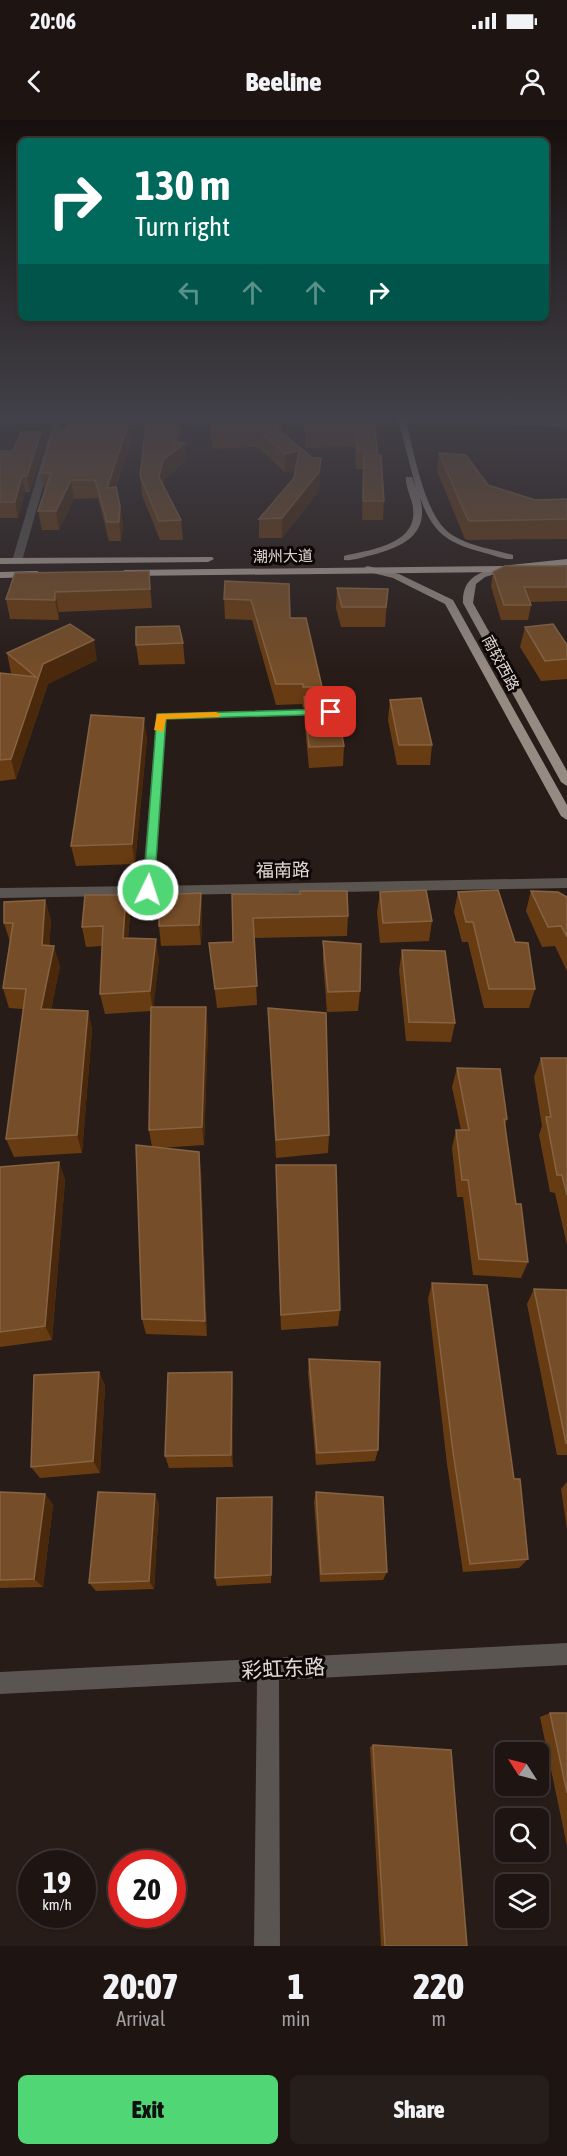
<!DOCTYPE html>
<html lang="en">
<head>
<meta charset="utf-8">
<style>
	body { margin:0; font-family:"Asap Condensed","Noto Sans SC",sans-serif; background:#261e1b; color:#f1f3f6; height:100vh; display:flex; flex-direction:column; font-size:22px; white-space:nowrap }
	* { box-sizing:border-box; margin:0 }
	p { font-size:20px; color:#a19f9f }
	.icon { flex:none; width:33px; height:33px; fill:none; stroke:currentColor; stroke-width:2; stroke-linecap:round; stroke-linejoin:round }
	.map { position:relative; height:1826px; overflow:hidden }
	.drawer { display:flex; flex-direction:column; background:#1e1512; flex:1 }
	.drawer>* { flex:none }
	.guide { position:absolute; left:18px; top:18px; width:531px; height:183px; border-radius:9px; box-shadow:0 2px 4px #0004,0 0 0 2px #3c3432; background:#00695c; color:#fff; overflow:hidden }
	.needle { width:39px; rotate:306deg }
	.buttons { position:absolute; left:495px; top:1622px; display:grid; gap:12px }
	.buttons a { display:grid; place-items:center; width:54px; height:54px; border-radius:9px; background:#1e1512; box-shadow:0 2px 4px #0004,0 0 0 2px #3c3432; font-size:30px }
	.speed { position:absolute; left:18px; top:1730px; display:flex; gap:12px; font-size:30px; font-weight:700; text-align:center }
	.speed>* { display:grid; place-content:center; width:78px; height:78px; border-radius:50%; background:#1e1512; box-shadow:0 2px 4px #0004,0 0 0 2px #3c3432; line-height:1 }
	.speed small { font-size:15px; font-weight:400 }
	.speed .limit { border:9px solid #d22; background:#fff; color:#111 }
	.pin { position:absolute; display:grid; place-items:center; width:51px; height:51px; color:#fff; margin:-26px; border-radius:12px; box-shadow:0 3px 9px #0006 }
	.me { position:absolute; width:66px; margin:-33px; rotate:4deg; stroke-linejoin:round; filter:drop-shadow(0 0 4px #0008) }
	.turn { display:flex; align-items:center; gap:21px; height:126px; padding:0 18px; font-size:27px }
	.turn .icon { width:78px; height:78px; stroke-width:2.5 }
	.turn b { display:block; font-size:42px; line-height:51px }
	.lanes { display:flex; align-items:center; height:57px; padding:0 18px; background:#0003; justify-content:center; gap:30px; direction:ltr }
	.lanes .off { opacity:.35 }
	.eta { display:flex; justify-content:space-evenly; align-items:center; height:102px; text-align:center }
	.eta b { font-size:36px; font-weight:800; line-height:42px }
	.button { display:flex; gap:12px; margin-top:auto; padding:12px 18px }
	.button a { flex:1; height:69px; border-radius:9px; background:#50d674; color:#111; font-size:24px; font-weight:800; line-height:69px; text-align:center }
	.button a+a { background:#261e1b; color:#f1f3f6 }
	.status { display:flex; justify-content:space-between; align-items:center; height:42px; padding:0 30px; background:#1e1512; direction:ltr }
	.status svg { height:16px; fill:currentColor }
	header { display:flex; justify-content:space-between; align-items:center; height:78px; padding:0 18px; background:#1e1512; font-size:27px; font-weight:800 }
	.map>svg:first-child { display:block }
	.lines { fill:none; stroke-linecap:round; stroke-linejoin:round }
	.minor { fill:#5a5551; fill-rule:evenodd }
	.major { fill:#958b83; fill-rule:evenodd }
	.highway { fill:#ada096; fill-rule:evenodd }
	.wall { fill:#683c13 }
	.shaded-wall { fill:#49280c }
	.building { fill:#754d28; stroke:#866343; stroke-width:1.5 }
	.route { fill:#50d674; stroke:#348b4b; stroke-width:1.5 }
	.slow { fill:#f59e0b }
	.labels { text-anchor:middle; dominant-baseline:central; stroke-width:6; stroke-linejoin:round; paint-order:stroke }
	.far-street-label { font-size:15px; fill:#e1d9d6; stroke:#0d0806 }
	.street-label { font-size:18px; fill:#e1d9d6; stroke:#0d0806 }
	.near-street-label { font-size:21px; fill:#e1d9d6; stroke:#0d0806 }
</style>
</head>
<body>
<div class="status"><b>20:06</b><svg viewBox="0 0 49 12"><path d="M0 12V9h3v3zM5 12V6h3v6zM10 12V3h3v9zM15 12V0h3v12zM26 1h20v11H26zM47 4h2v5h-2z"/></svg></div>
<header><svg class="icon" aria-label="back" viewBox="0 0 24 24"><path d="M15 5l-7 7 7 7"/></svg>Beeline<svg class="icon" aria-label="person" viewBox="0 0 24 24"><circle cx="12" cy="8" r="4"/><path d="M4 21q1-7 8-7t8 7"/></svg></header>
<div class="map">
<svg width="567" height="1826" viewBox="0 0 567 1826">
	<rect width="100%" height="100%" fill="#281c18"/>
	<g class="lines">
		<g class="minor">
			<polygon points="55,296 63,296 22,441 14,443 12,441"/>
			<polygon points="402,297 567,303 567,307 399,301"/>
			<polygon points="322,589 326,590 326,594 166,599 155,766 567,758 567,768 0,778 0,768 142,766 157,594"/>
			<polygon points="567,1523 567,1545 279,1560 280,1826 254,1826 257,1561 0,1574 0,1552"/>
		</g>
		<g class="major">
			<path d="M397 296H405C413 327 423 391 448 412 466 426 493 429 513 435V439C504 440 494 435 485 433 448 423 434 415 420 378 430 415 402 427 372 435 363 437 353 441 344 440V436C369 430 418 425 413 388 412 378 405 367 406 357H412L416 368Z"/>
			<polygon points="368,446 399,454 453,480 567,685 567,700 561,696 445,484 393,458 365,451 365,447"/>
			<path d="M502 446 505 447V451L485 457 476 464 473 483 567 651V666L561 662 463 483C462 457 480 452 502 446Z"/>
		</g>
		<g class="highway">
			<polygon points="212,437 214,439 208,442 0,444 0,438"/>
			<polygon points="567,439 567,445 502,452 125,456 119,453 125,450 502,446"/>
			<polygon points="0,452 37,451 43,454 37,457 0,458"/>
		</g>
	</g>
	<g class="wall">
		<polygon points="71,296 139,296 116,367 120,386 123,405 121,421 109,421 98,378 74,379 59,410 42,410 38,391 45,372 40,353 67,309"/>
		<polygon points="283,296 283,305 281,312 313,338 321,338 319,371 282,418 259,418 259,399 294,358 295,350 285,353 258,327 212,329 211,311"/>
		<polygon points="304,296 373,296 384,381 383,400 362,400 363,349 356,349 355,327 305,328 305,309"/>
		<polygon points="180,312 180,322 185,323 186,341 164,359 163,365 181,400 183,420 160,420 142,375 140,356"/>
		<polygon points="43,327 30,372 25,372 18,398 0,398 0,331 13,331"/>
		<polygon points="439,333 488,365 535,380 567,379 567,419 468,420 465,419 437,351"/>
		<polygon points="567,446 567,481 529,482 531,485 528,500 501,500 491,466 493,452"/>
		<polygon points="149,451 152,488 59,492 59,500 10,499 6,479"/>
		<polygon points="225,461 290,498 322,567 321,576 325,582 344,626 343,646 309,648 304,597 304,588 303,588 302,584 276,585 252,500 225,499 224,479"/>
		<polygon points="337,468 388,469 385,507 341,507 336,488"/>
		<polygon points="525,507 567,525 567,559 541,561 520,527"/>
		<polygon points="183,523 185,544 139,545 136,525"/>
		<polygon points="7,533 97,540 48,564 16,659 0,661 0,553 13,555 11,553"/>
		<polygon points="390,580 432,625 430,645 397,645 388,600"/>
		<polygon points="147,618 135,744 76,746 71,726"/>
		<polygon points="531,771 567,777 567,851 555,826 542,827 526,791"/>
		<polygon points="380,772 432,801 429,821 380,823 377,792"/>
		<polygon points="458,772 535,869 529,888 484,888 468,822 462,822 454,792"/>
		<polygon points="201,773 202,794 201,825 161,826 159,806"/>
		<polygon points="232,774 348,796 347,816 254,818 257,885 217,888 209,823 233,822"/>
		<polygon points="45,780 51,801 49,826 60,846 51,890 88,891 92,910 82,1033 14,1037 6,1019 23,889 9,888 3,868 10,822 4,803"/>
		<polygon points="130,795 128,818 159,839 153,887 208,907 204,1025 160,1028 201,1050 207,1216 146,1214 142,1199 152,1027 149,1010 151,891 105,894 100,874 102,826 86,827 82,807"/>
		<polygon points="323,821 360,871 358,891 327,892 323,841"/>
		<polygon points="402,830 455,903 451,922 406,921 399,850"/>
		<polygon points="268,888 329,1015 328,1033 276,1038"/>
		<polygon points="541,938 567,938 567,1125 555,1073 550,1072 539,1015 542,1006 534,957"/>
		<polygon points="457,948 507,999 505,1005 516,1084 528,1142 521,1158 473,1155 463,1077 457,1077 452,1028 456,1010 461,1010 452,967"/>
		<polygon points="59,1042 65,1060 52,1220 0,1227 0,1047"/>
		<polygon points="276,1062 340,1190 338,1206 281,1210"/>
		<polygon points="432,1163 514,1359 528,1439 519,1448 463,1452 447,1344 428,1179"/>
		<polygon points="534,1169 567,1170 567,1335 557,1335 527,1184"/>
		<polygon points="309,1239 378,1330 375,1341 316,1345 308,1253"/>
		<polygon points="99,1252 105,1266 100,1353 40,1358 31,1347"/>
		<polygon points="233,1265 233,1347 169,1348 165,1336"/>
		<polygon points="567,1362 567,1409 561,1369"/>
		<polygon points="0,1372 45,1374 53,1385 43,1467 0,1468"/>
		<polygon points="316,1372 387,1452 383,1460 320,1462 314,1382"/>
		<polygon points="155,1374 159,1385 154,1469 96,1471 89,1463"/>
		<polygon points="272,1387 271,1463 217,1466 215,1458"/>
		<polygon points="550,1593 567,1593 567,1726 540,1597"/>
		<polygon points="373,1625 467,1826 381,1826 370,1627"/>
	</g>
	<g class="shaded-wall">
		<polygon points="131,296 139,296 109,386 107,368"/>
		<polygon points="178,296 183,296 180,312 181,321 179,328 185,323 186,341 164,359 161,376 159,357 163,340 175,322"/>
		<polygon points="281,296 283,296 283,305 277,327 277,309"/>
		<polygon points="41,312 43,327 30,372 27,356"/>
		<polygon points="299,331 299,349 285,353 285,334"/>
		<polygon points="321,338 319,371 282,418 282,398"/>
		<polygon points="22,356 25,372 18,398 15,382"/>
		<polygon points="71,360 74,379 59,410 56,391"/>
		<polygon points="120,386 123,405 121,421 119,402"/>
		<polygon points="149,451 151,470 152,488 150,469"/>
		<polygon points="55,472 59,492 59,500 55,480"/>
		<polygon points="94,520 97,540 48,564 16,659 11,639 43,544"/>
		<polygon points="144,598 147,618 135,744 132,724"/>
		<polygon points="201,773 202,794 201,825 199,805"/>
		<polygon points="126,775 130,795 126,838 123,818"/>
		<polygon points="45,780 51,801 48,845 42,825"/>
		<polygon points="156,819 159,839 153,891 150,871"/>
		<polygon points="54,826 60,846 47,909 41,889"/>
		<polygon points="206,887 208,907 204,1025 202,1007"/>
		<polygon points="88,891 92,910 82,1033 77,1015"/>
		<polygon points="199,1032 201,1050 207,1216 205,1201"/>
		<polygon points="59,1042 65,1060 52,1220 45,1206"/>
		<polygon points="99,1252 105,1266 100,1353 93,1341"/>
		<polygon points="232,1252 233,1265 233,1347 231,1335"/>
		<polygon points="45,1374 53,1385 43,1467 34,1459"/>
		<polygon points="155,1374 159,1385 154,1469 149,1461"/>
	</g>
	<g class="building">
		<polygon points="71,296 131,296 107,368 116,367 120,386 119,402 107,402 95,360 71,360 56,391 38,391 51,353 40,353 54,309 67,309"/>
		<polygon points="147,296 178,296 177,303 179,302 175,322 185,323 163,340 159,357 181,400 159,401 140,356"/>
		<polygon points="211,296 281,296 277,309 313,338 321,338 319,352 282,398 259,399 294,358 299,331 285,334 258,309 211,311"/>
		<polygon points="307,296 373,296 378,336 381,335 384,381 363,381 364,331 357,331 356,309 305,310 307,298"/>
		<polygon points="21,312 41,312 27,356 22,356 15,382 0,382 0,331 13,331"/>
		<polygon points="439,333 466,335 488,365 535,380 567,379 567,399 471,401 468,400"/>
		<polygon points="505,446 567,446 567,467 524,467 531,485 504,485 493,452"/>
		<polygon points="149,451 150,469 55,472 55,480 6,479 15,453"/>
		<polygon points="225,461 289,464 290,498 306,498 322,567 303,567 303,564 276,564 251,480 224,479"/>
		<polygon points="337,468 388,469 386,487 342,487"/>
		<polygon points="70,504 94,520 43,544 11,639 0,640 0,553 36,557 7,533"/>
		<polygon points="553,504 567,525 567,539 545,541 525,507"/>
		<polygon points="179,506 183,523 136,525 136,507"/>
		<polygon points="324,576 325,582 336,582 344,626 309,627 304,577"/>
		<polygon points="421,578 432,625 399,625 390,580"/>
		<polygon points="91,595 144,598 132,724 71,726"/>
		<polygon points="426,770 432,801 383,803 380,772"/>
		<polygon points="498,770 515,822 528,823 535,869 489,869 473,802 466,802 458,772"/>
		<polygon points="300,771 347,771 348,796 253,798 257,866 215,869 209,823 233,822 232,774 300,774"/>
		<polygon points="531,771 558,772 567,777 567,817 561,806 548,807"/>
		<polygon points="201,773 199,805 159,806 159,775"/>
		<polygon points="85,775 126,775 123,818 156,819 150,871 100,874 103,806 82,807"/>
		<polygon points="45,780 42,825 54,826 41,889 88,891 77,1015 6,1019 26,869 3,868 13,803 4,803 4,782"/>
		<polygon points="323,821 361,824 360,871 328,872"/>
		<polygon points="402,830 445,831 455,903 409,902"/>
		<polygon points="151,887 206,887 202,1007 149,1010"/>
		<polygon points="268,888 326,893 329,1015 276,1020"/>
		<polygon points="541,938 567,938 567,1075 562,1055 557,1055 546,997 551,997"/>
		<polygon points="457,948 500,949 507,999 504,999 516,1084 521,1084 528,1142 479,1139 468,1060 462,1060 456,1010 469,1010"/>
		<polygon points="136,1025 199,1032 205,1201 142,1199"/>
		<polygon points="59,1042 45,1206 0,1212 0,1047"/>
		<polygon points="276,1045 336,1045 340,1190 281,1195"/>
		<polygon points="432,1163 487,1165 514,1359 520,1359 528,1439 470,1444 453,1332"/>
		<polygon points="534,1169 567,1170 567,1323 566,1323"/>
		<polygon points="309,1239 380,1242 378,1330 317,1333"/>
		<polygon points="99,1252 93,1341 31,1347 34,1255"/>
		<polygon points="232,1252 231,1335 165,1336 168,1253"/>
		<polygon points="0,1372 45,1374 34,1459 0,1460"/>
		<polygon points="98,1372 155,1374 149,1461 89,1463"/>
		<polygon points="316,1372 383,1377 387,1452 321,1454"/>
		<polygon points="272,1377 271,1455 215,1458 217,1378"/>
		<polygon points="550,1593 567,1593 567,1673"/>
		<polygon points="373,1625 451,1630 467,1826 385,1826"/>
	</g>
	<linearGradient id="sky" x2="0" y2="1"><stop stop-color="#160f0d"/><stop offset="0.54" stop-color="#424048"/><stop offset="1" stop-color="#424048" stop-opacity="0"/></linearGradient>
	<rect width="567" height="551" fill="url(#sky)"/>
	<polygon class="route" points="331,589 336,592 335,594 166,599 154,770 148,774 143,773 157,594"/>
	<polygon class="slow" points="216,592 221,595 219,597 166,599 163,612 154,610 157,594"/>
	<g class="labels">
		<g class="far-street-label">
			<text transform="translate(283 436) rotate(-1)">潮州大道</text>
			<text transform="translate(501 543) rotate(62)">南较西路</text>
		</g>
		<g class="street-label">
			<text transform="translate(283 750) rotate(-1)">福南路</text>
		</g>
		<g class="near-street-label">
			<text transform="translate(283 1548) rotate(-3)">彩虹东路</text>
		</g>
	</g>
</svg>
<div class="buttons">
<a><svg class="needle" viewBox="-14 -14 28 28"><path d="M0-13l5 13h-10z" fill="#e53935"/><path d="M0 13l5-13h-10z" fill="#a19f9f"/></svg></a>
<a><svg class="icon" aria-label="search" viewBox="0 0 24 24"><circle cx="10" cy="10" r="6"/><path d="M15 15l6 6"/></svg></a>
<a><svg class="icon" aria-label="layers" viewBox="0 0 24 24"><path d="M12 4l9 5-9 5-9-5zM3 14l9 5 9-5"/></svg></a>
</div>
<div class="speed"><div>19<small>km/h</small></div><div class="limit">20</div></div>
<div class="pin" style="left:331px;top:592px;background:#d93025"><svg class="icon" aria-label="arrive" viewBox="0 0 24 24"><path d="M6 21V4h12l-3 4 3 4H6"/></svg></div>
<svg class="me" style="left:148px;top:770px" viewBox="-20 -20 40 40"><circle r="17" fill="#50d674" stroke="#fff" stroke-width="3"/><path d="M0-11L8 9 0 5-8 9z" fill="#fff"/></svg>
<div class="guide">
<div class="turn"><svg class="icon" aria-label="right" viewBox="0 0 24 24"><path d="M7 20v-9h11M14 6l5 5-5 5"/></svg><div><b>130 m</b>Turn right</div></div>
<div class="lanes"><svg class="icon off" aria-label="left" viewBox="0 0 24 24"><path d="M17 20v-9H6M10 6l-5 5 5 5"/></svg><svg class="icon off" aria-label="ahead" viewBox="0 0 24 24"><path d="M12 20V5M6 11l6-6 6 6"/></svg><svg class="icon off" aria-label="ahead" viewBox="0 0 24 24"><path d="M12 20V5M6 11l6-6 6 6"/></svg><svg class="icon" aria-label="right" viewBox="0 0 24 24"><path d="M7 20v-9h11M14 6l5 5-5 5"/></svg></div>
</div>
</div>
<section class="drawer">
<div class="eta">
<div><b>20:07</b><p>Arrival</p></div>
<div><b>1</b><p>min</p></div>
<div><b>220</b><p>m</p></div>
</div>
<div class="button"><a>Exit</a><a>Share</a></div>
</section>
</body>
</html>
